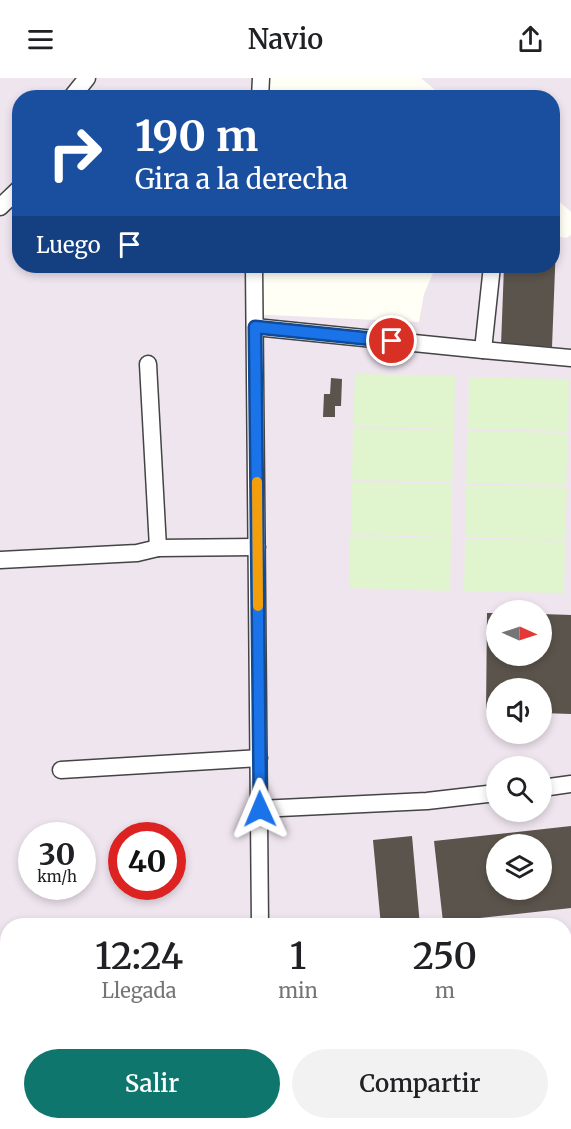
<!DOCTYPE html>
<html lang="es">
<head>
<meta charset="utf-8">
<style>
	body { margin:0; font-family:Merriweather,serif; background:#f2f2f2; color:#202124; height:100vh; display:flex; flex-direction:column; font-size:22px; white-space:nowrap }
	* { box-sizing:border-box; margin:0 }
	p { font-size:20px; color:#757577 }
	.icon { flex:none; width:33px; height:33px; fill:none; stroke:currentColor; stroke-width:2; stroke-linecap:round; stroke-linejoin:round }
	.map { position:relative; flex:1; overflow:hidden }
	.panel { position:absolute; left:0px; top:840px; width:572px; height:212px; display:flex; flex-direction:column; background:#fff; border-radius:24px 24px 0 0; box-shadow:0 3px 9px #0003 }
	.panel>* { flex:none }
	.guide { position:absolute; left:12px; top:12px; width:548px; height:183px; border-radius:24px; box-shadow:0 3px 9px #0003; background:#1a4fa0; color:#fff; overflow:hidden }
	.needle { width:39px; rotate:93deg }
	.tools { position:absolute; left:486px; top:522px; display:grid; gap:12px }
	.tools a { display:grid; place-items:center; width:66px; height:66px; border-radius:50%; background:#fff; box-shadow:0 3px 9px #0003; font-size:30px }
	.speed { position:absolute; left:18px; top:744px; display:flex; gap:12px; font-size:30px; font-weight:700; text-align:center }
	.speed>* { display:grid; place-content:center; width:78px; height:78px; border-radius:50%; background:#fff; box-shadow:0 3px 9px #0003; line-height:1 }
	.speed small { font-size:15px; font-weight:400 }
	.speed .limit { border:9px solid #d22; background:#fff; color:#111 }
	.pin { position:absolute; display:grid; place-items:center; width:51px; height:51px; color:#fff; margin:-26px; border:3px solid #fff; border-radius:50%; box-shadow:0 2px 6px #0007 }
	.me { position:absolute; width:66px; margin:-33px; rotate:359deg; stroke-linejoin:round; filter:drop-shadow(0 0 4px #0008) }
	.turn { display:flex; align-items:center; gap:21px; height:126px; padding:0 24px; font-size:27px }
	.turn .icon { width:78px; height:78px; stroke-width:2.5 }
	.turn b { display:block; font-size:42px; line-height:51px }
	.then { display:flex; align-items:center; height:57px; padding:0 24px; background:#0003; gap:12px; font-size:22px }
	.eta { display:flex; justify-content:space-evenly; align-items:center; height:102px; text-align:center }
	.eta b { font-size:36px; font-weight:600; line-height:42px }
	.cta { display:flex; gap:12px; margin-top:auto; padding:12px 24px }
	.cta a { flex:1; height:69px; border-radius:36px; background:#0f766e; color:#fff; font-size:24px; font-weight:600; line-height:69px; text-align:center }
	.cta a+a { background:#f2f2f2; color:#202124 }
	header { display:flex; justify-content:space-between; align-items:center; height:78px; padding:0 24px; background:#fff; font-size:27px; font-weight:600 }
	.map>svg:first-child { display:block }
	.industrial { fill:#efe5ef; fill-rule:evenodd }
	.pitch { fill:#e0f4cd }
	.building { fill:#5b544c; fill-rule:evenodd }
	.lines { fill:none; stroke-linecap:round; stroke-linejoin:round }
	.minor-casing { stroke:#444; stroke-width:19 }
	.minor { stroke:#fff; stroke-width:16 }
	.route-casing { stroke:#114b97; stroke-width:15 }
	.route { stroke:#1a73e8; stroke-width:10 }
	.slow { stroke:#f59e0b; stroke-width:10 }
</style>
</head>
<body>
<header><svg class="icon" aria-label="menu" viewBox="0 0 24 24"><path d="M4 6h16M4 12h16M4 18h16"/></svg>Navio<svg class="icon" aria-label="share" viewBox="0 0 24 24"><path d="M12 15V3M7 8l5-5 5 5M5 13v7h14v-7"/></svg></header>
<div class="map">
<svg width="571" height="1051" viewBox="0 0 571 1051">
	<rect width="100%" height="100%" fill="#fffff5"/>
	<g class="industrial">
		<path d="M0 0H252V19L20 20V188H250V236L419 244 424 216 436 188H552V157L566 160 571 157V1051H0ZM496 532H542V578H496ZM496 610H542V656H496ZM496 688H542V734H496ZM32 758H82V808H32ZM122 758H172V808H122ZM496 766H542V812H496ZM8 848H564V1044H8Z"/>
		<polygon points="421,0 571,0 571,134 552,117 552,20 443,19"/>
	</g>
	<g class="pitch">
		<polygon points="355,296 455,298 454,351 353,348"/>
		<polygon points="469,299 569,301 568,353 468,351"/>
		<polygon points="353,350 454,352 452,404 352,402"/>
		<polygon points="467,353 568,355 566,407 466,405"/>
		<polygon points="352,404 452,406 451,459 351,456"/>
		<polygon points="466,407 567,409 565,462 465,459"/>
		<polygon points="350,458 451,460 450,513 349,510"/>
		<polygon points="465,461 565,463 564,515 464,513"/>
	</g>
	<g class="building">
		<polygon points="552,166 556,166 552,269 501,267 504,188 552,188"/>
		<polygon points="331,300 342,301 341,328 335,328 335,339 323,339 324,316 330,316"/>
		<polygon points="487,535 496,535 496,578 542,578 542,536 571,537 571,636 542,635 542,610 496,610 496,635 486,635"/>
		<path d="M571 748V830L443 844 434 763ZM496 766H542V812H496Z"/>
		<polygon points="412,758 420,848 381,848 373,762"/>
		<polygon points="564,992 571,992 571,1051 427,1051 426,1044 564,1044"/>
		<rect x="321" y="1044" width="24" height="7"/>
	</g>
	<g class="lines">
		<defs>
			<g id="minor">
				<polyline points="71,20 87,0"/>
				<polyline points="260,20 261,0"/>
				<polyline points="0,129 20,110"/>
				<polyline points="254,188 260,848"/>
				<polyline points="255,249 483,272 492,188"/>
				<polyline points="483,272 571,280"/>
				<polyline points="148,286 158,470 257,469"/>
				<polyline points="0,482 137,475 158,470"/>
				<polyline points="61,692 259,680"/>
				<polyline points="542,710 571,706"/>
				<polyline points="259,731 427,723 496,715"/>
				<polyline points="564,976 571,976"/>
				<polyline points="261,1044 261,1051"/>
			</g>
		</defs>
		<use href="#minor" class="minor-casing"/>
		<use href="#minor" class="minor"/>
	</g>
	<g class="lines">
		<defs>
			<polyline id="route" points="260,731 255,249 392,263"/>
		</defs>
		<use href="#route" class="route-casing"/>
		<use href="#route" class="route"/>
		<polyline class="slow" points="257,404 258,528"/>
	</g>
</svg>
<div class="tools">
<a><svg class="needle" viewBox="-14 -14 28 28"><path d="M0-13l5 13h-10z" fill="#e53935"/><path d="M0 13l5-13h-10z" fill="#757577"/></svg></a>
<a><svg class="icon" aria-label="sound" viewBox="0 0 24 24"><path d="M4 9h4l5-4v14l-5-4H4zM17 9q2 3 0 6"/></svg></a>
<a><svg class="icon" aria-label="search" viewBox="0 0 24 24"><circle cx="10" cy="10" r="6"/><path d="M15 15l6 6"/></svg></a>
<a><svg class="icon" aria-label="layers" viewBox="0 0 24 24"><path d="M12 4l9 5-9 5-9-5zM3 14l9 5 9-5"/></svg></a>
</div>
<div class="speed"><div>30<small>km/h</small></div><div class="limit">40</div></div>
<div class="pin" style="left:392px;top:263px;background:#d93025"><svg class="icon" aria-label="arrive" viewBox="0 0 24 24"><path d="M6 21V4h12l-3 4 3 4H6"/></svg></div>
<svg class="me" style="left:260px;top:731px" viewBox="-20 -20 40 40"><path d="M0-17L14 15 0 8-14 15z" fill="#1a73e8" stroke="#fff" stroke-width="4"/></svg>
<div class="guide">
<div class="turn"><svg class="icon" aria-label="right" viewBox="0 0 24 24"><path d="M7 20v-9h11M14 6l5 5-5 5"/></svg><div><b>190 m</b>Gira a la derecha</div></div>
<div class="then">Luego<svg class="icon" aria-label="arrive" viewBox="0 0 24 24"><path d="M6 21V4h12l-3 4 3 4H6"/></svg></div>
</div>
<section class="panel">
<div class="eta">
<div><b>12:24</b><p>Llegada</p></div>
<div><b>1</b><p>min</p></div>
<div><b>250</b><p>m</p></div>
</div>
<div class="cta"><a>Salir</a><a>Compartir</a></div>
</section>
</div>
</body>
</html>
